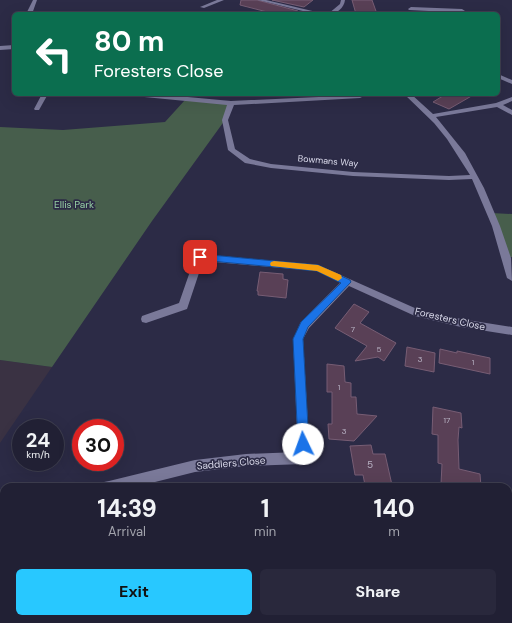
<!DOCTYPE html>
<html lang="en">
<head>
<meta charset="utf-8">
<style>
	body { margin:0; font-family:"DM Sans",sans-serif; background:#29283c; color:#f1f3f6; height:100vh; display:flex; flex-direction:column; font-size:15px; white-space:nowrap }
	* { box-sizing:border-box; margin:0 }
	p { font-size:13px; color:#a2a3ac }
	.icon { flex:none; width:22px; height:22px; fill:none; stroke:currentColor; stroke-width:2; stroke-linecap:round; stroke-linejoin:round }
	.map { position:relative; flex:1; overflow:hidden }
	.side { position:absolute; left:0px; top:483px; width:512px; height:140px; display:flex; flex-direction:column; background:#212034; border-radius:12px 12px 0 0; box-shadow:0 4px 16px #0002,0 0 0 1px #3e3e4f }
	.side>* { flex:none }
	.guide { position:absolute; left:12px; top:12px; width:488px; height:84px; border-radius:6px; box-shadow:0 4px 16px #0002,0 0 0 1px #3e3e4f; background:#0b6e4f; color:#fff; overflow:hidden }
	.speed { position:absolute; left:12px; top:419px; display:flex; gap:8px; font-size:20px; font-weight:700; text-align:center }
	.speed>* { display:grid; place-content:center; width:52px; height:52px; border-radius:50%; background:#212034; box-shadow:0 4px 16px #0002,0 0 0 1px #3e3e4f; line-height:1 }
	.speed small { font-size:10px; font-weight:400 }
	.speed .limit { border:6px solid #d22; background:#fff; color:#111 }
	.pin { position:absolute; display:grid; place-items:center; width:34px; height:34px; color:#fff; margin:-17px; border-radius:8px; box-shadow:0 2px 6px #0006 }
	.me { position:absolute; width:44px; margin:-22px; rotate:357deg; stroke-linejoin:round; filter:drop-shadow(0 0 3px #0008) }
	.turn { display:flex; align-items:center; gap:14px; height:84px; padding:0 16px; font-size:18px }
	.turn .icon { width:52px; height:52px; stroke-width:2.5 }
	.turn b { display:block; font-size:28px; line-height:34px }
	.eta { display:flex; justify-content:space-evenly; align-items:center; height:68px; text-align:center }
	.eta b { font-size:24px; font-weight:700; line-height:28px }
	.button { display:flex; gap:8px; margin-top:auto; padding:8px 16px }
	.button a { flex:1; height:46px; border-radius:6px; background:#28c8ff; color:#111; font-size:16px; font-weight:700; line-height:46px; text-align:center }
	.button a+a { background:#29283c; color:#f1f3f6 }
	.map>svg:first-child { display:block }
	.education { fill:#3a3243 }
	.green { fill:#475e4c }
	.building { fill:#594056; stroke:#775d74 }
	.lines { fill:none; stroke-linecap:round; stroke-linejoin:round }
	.minor { fill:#7a7999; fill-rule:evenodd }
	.route { fill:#1a73e8; stroke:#114b97 }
	.slow { fill:#f59e0b }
	.labels { text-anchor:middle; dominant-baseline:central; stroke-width:3.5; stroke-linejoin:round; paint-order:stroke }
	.number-label { font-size:8px; fill:#bab4c6 }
	.far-street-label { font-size:9px; fill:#dadaeb; stroke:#2c2b46 }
	.park-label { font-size:10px; fill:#98d3a5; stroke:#2c2b46 }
	.street-label { font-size:10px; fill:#dadaeb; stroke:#2c2b46 }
	.near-number-label { font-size:10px; fill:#bab4c6 }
</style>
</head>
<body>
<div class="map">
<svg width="512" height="623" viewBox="0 0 512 623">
	<rect width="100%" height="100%" fill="#2c2b46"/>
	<polygon class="education" points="0,360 52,367 0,443"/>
	<g class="green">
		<polygon points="185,100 231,103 225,120 152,221 52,367 0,360 0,127 63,130 165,122"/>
		<polygon points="491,213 512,214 512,257 508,257"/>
	</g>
	<g class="building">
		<polygon points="241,0 257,0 298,11 295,14 275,14 240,5"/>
		<polygon points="272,0 313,0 304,7"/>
		<polygon points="352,0 372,0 377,14 356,14"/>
		<polygon points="446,94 475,94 449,109 433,102"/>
		<polygon points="260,272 283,274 283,279 288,280 286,298 258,295 258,291 257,291"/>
		<polygon points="354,304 369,312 360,323 396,343 384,361 378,357 355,361 367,346 335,328"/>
		<polygon points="407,347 435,353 434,372 405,366"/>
		<polygon points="440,349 457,353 457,351 490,358 490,374 439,363"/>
		<polygon points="327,364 344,366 345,382 351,383 351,397 356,397 357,414 377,416 354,441 329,439 328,424 332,424 332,392 327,392"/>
		<polygon points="433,407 461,413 462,428 459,427 458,440 459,469 480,474 481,487 452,487 441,484 442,464 438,463 438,435 432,434"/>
		<polygon points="371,445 373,454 385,454 392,485 365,485 363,475 355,475 350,446"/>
	</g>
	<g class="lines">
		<g class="minor">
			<polygon points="33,0 37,0 32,14 26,14"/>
			<polygon points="217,0 224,0 204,8 200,7"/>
			<polygon points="258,0 266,0 325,14 315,14"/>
			<path d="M341 0H345C344 8 337 14 328 14L340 4Z"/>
			<polygon points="411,7 462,9 465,11 449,14 448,12 409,10 408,9"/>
			<polygon points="90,11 92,14 80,14 81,13"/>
			<polygon points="14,45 14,49 0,50 0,46"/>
			<polygon points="498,74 512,80 512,84 498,78"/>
			<polygon points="42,94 48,94 39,110 35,110 34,109"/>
			<polygon points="131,94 155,94 231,101 362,95 362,97 360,98 234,105 228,120 235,149 250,159 271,164 353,172 449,176 470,175 447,139 434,123 404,94 411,94 433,114 496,103 512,97 512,101 503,105 512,110 512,115 497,107 436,117 465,153 484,188 500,226 511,258 512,281 507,278 492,226 472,179 449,180 353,176 271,168 245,163 228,150 222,120 227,105 134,96"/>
			<polygon points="200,254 318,265 417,309 461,319 512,327 512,335 461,327 415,316 349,286 309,328 303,339 310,458 308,462 304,464 246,466 195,472 135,487 103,487 104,482 109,481 195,460 246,454 298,452 293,339 301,322 341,282 317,271 203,261 187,309 146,323 142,322 141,319 142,316 179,303 195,257"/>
		</g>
	</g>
	<polygon class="route" points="200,254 318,265 350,280 351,282 308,327 303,339 309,444 307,447 303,449 299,447 298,444 293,339 301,322 341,283 317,271 200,260 196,257"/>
	<polygon class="slow" points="274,261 318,265 341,275 342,278 338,281 317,271 271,266 270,264 271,262"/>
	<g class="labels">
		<g class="number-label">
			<text x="353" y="329">7</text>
			<text x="379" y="349">5</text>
			<text x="420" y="359">3</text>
			<text x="473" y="362">1</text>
			<text x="339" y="387">1</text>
			<text x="447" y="420">17</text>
			<text x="344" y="431">3</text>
		</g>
		<g class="far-street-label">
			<text transform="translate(328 161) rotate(5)">Bowmans Way</text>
		</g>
		<g class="park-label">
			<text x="74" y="204">Ellis Park</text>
		</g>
		<g class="street-label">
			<text transform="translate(450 319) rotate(13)">Foresters Close</text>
			<text transform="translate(231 463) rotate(-5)">Saddlers Close</text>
		</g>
		<g class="near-number-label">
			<text x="370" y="464">5</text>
		</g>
	</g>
</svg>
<div class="speed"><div>24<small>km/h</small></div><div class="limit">30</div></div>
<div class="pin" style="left:200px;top:257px;background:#d93025"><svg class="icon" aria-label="arrive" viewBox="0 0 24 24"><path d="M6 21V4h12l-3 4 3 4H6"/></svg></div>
<svg class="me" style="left:303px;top:444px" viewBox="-20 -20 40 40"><circle r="19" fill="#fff"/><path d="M0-13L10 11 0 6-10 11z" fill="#1a73e8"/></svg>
<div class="guide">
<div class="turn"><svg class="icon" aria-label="left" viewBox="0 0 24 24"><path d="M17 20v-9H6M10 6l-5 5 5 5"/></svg><div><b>80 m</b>Foresters Close</div></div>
</div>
<section class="side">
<div class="eta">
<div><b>14:39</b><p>Arrival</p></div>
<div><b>1</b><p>min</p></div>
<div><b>140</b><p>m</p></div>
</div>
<div class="button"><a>Exit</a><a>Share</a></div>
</section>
</div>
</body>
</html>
